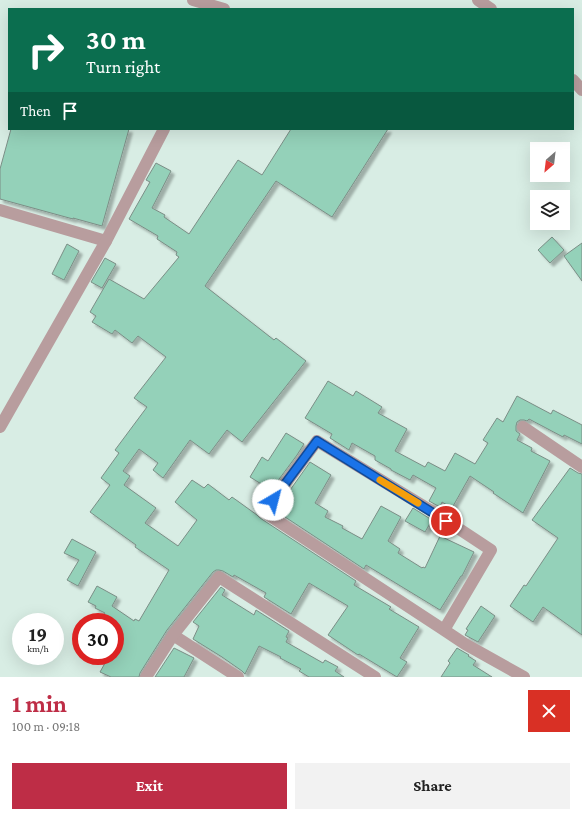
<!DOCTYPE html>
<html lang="en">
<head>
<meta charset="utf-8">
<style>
	body { margin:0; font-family:"Crimson Pro",serif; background:#f2f2f2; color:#222; height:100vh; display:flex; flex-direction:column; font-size:15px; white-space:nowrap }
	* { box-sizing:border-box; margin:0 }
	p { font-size:13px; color:#767676 }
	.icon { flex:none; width:22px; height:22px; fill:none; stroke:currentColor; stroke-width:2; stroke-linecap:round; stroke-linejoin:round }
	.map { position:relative; height:677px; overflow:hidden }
	.panel { display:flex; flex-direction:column; background:#fff; flex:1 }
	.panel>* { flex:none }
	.guide { position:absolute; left:8px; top:8px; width:566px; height:122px; border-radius:0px; box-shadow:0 4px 16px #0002; background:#0b6e4f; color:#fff; overflow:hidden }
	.needle { width:26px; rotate:208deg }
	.fabs { position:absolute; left:530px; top:142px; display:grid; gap:8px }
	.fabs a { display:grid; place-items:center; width:40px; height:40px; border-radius:0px; background:#fff; box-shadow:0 4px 16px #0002; font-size:20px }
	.speed { position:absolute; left:12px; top:613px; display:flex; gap:8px; font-size:20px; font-weight:700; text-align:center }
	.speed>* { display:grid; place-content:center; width:52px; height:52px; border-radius:50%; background:#fff; box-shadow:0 4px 16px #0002; line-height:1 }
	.speed small { font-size:10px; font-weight:400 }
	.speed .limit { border:6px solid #d22; background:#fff; color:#111 }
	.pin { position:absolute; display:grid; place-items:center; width:34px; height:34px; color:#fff; margin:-17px; border:2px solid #fff; border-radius:50%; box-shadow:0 1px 4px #0007 }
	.me { position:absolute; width:44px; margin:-22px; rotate:37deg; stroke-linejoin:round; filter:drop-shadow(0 0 3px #0008) }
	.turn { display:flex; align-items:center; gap:14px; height:84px; padding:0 12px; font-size:18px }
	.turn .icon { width:52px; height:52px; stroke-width:2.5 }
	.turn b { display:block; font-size:28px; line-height:34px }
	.then { display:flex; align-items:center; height:38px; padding:0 12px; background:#0003; gap:8px; font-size:15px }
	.round { display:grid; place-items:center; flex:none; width:42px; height:42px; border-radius:0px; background:#f2f2f2 }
	.headline { display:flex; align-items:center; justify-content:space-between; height:68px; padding:0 12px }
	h1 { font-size:24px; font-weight:700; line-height:30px; color:#be2d46 }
	.primary-button { display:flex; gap:8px; margin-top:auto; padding:8px 12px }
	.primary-button a { flex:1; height:46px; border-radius:0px; background:#be2d46; color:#fff; font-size:16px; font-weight:700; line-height:46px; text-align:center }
	.primary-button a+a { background:#f2f2f2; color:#222 }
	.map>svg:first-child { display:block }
	.building { fill:#94d1b9; stroke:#7b8e86; filter:url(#shadow) }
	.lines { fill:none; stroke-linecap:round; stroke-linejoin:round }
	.street { stroke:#b89d9e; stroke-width:12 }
	.route-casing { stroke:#114b97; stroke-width:10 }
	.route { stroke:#1a73e8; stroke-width:7 }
	.slow { stroke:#f59e0b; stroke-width:7 }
</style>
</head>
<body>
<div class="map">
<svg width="582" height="677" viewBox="0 0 582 677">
	<defs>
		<filter id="shadow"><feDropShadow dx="3.5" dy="3.5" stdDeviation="1" flood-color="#0004"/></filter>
	</defs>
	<rect width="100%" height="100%" fill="#d8ede4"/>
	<g class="building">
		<polygon points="11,129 129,129 102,226 73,218 73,219 0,199 0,169"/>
		<polygon points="291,129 388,129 332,217 276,181 205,286 274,340 276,338 306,361 242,442 227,430 209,454 190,440 163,478 153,470 158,463 139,449 123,471 130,476 124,485 156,508 145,523 178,546 197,520 175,502 192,480 204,488 208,484 229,500 232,497 257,515 260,518 356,581 354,585 391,607 389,609 419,627 400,658 407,662 397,677 359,654 358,655 328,635 348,606 309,583 291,614 264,597 266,593 234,575 233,577 223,571 219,570 216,570 213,572 167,630 140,673 139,677 111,677 100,672 109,656 115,656 115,622 99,622 105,613 95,608 96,606 88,602 97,586 117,597 112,606 134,621 135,619 139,621 169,570 135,547 136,545 90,512 110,485 101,478 119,453 115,450 147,407 134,398 166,357 138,336 132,343 115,330 112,334 92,322 96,316 90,312 109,279 144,299 179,257 176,255 177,252 157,239 158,236 129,219 150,182 146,180 156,163 171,171 152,208 165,215 164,217 189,234 238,160 262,175"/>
		<polygon points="552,237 564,250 550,263 538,250"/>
		<polygon points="582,243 582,281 564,256"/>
		<polygon points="67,244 79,251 64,280 52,274"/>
		<polygon points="105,258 116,264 102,288 91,282"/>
		<polygon points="328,381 353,396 356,391 382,407 378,413 407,429 395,451 425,467 428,462 445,471 455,453 475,464 488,443 483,440 497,418 503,422 517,396 551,414 553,410 582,425 582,444 564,435 563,437 529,419 527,421 524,420 520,420 517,422 516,426 516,431 520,434 517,440 532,448 531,451 550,461 523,513 493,493 494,492 470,476 452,508 442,502 440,507 429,501 436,488 413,475 410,480 391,470 391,469 375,460 375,456 352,443 349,450 330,438 332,434 305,418"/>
		<polygon points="286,433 304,444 297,455 271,490 250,477 262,457 268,461"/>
		<polygon points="310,462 331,475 315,503 328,511 325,517 343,526 342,528 362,539 381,506 401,517 388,541 400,549 398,553 422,568 423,567 425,568 440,536 474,552 462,576 461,576 440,610 366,565 364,569 276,511 283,500"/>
		<polygon points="570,468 578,473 582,474 582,635 543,607 533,622 510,606 524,585 526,586 558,538 532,520"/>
		<polygon points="413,508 432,520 425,532 405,521"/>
		<polygon points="72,539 96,552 78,586 67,580 79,560 64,553"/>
		<polygon points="221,587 225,590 222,595 254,615 256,610 289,631 286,637 288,638 286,642 323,663 325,660 338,667 335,671 344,677 309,677 299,671 301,669 280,658 281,657 259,646 245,674 242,671 222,657 193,639 199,626 193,622"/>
		<polygon points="481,606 495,616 478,642 465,635 468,630 466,629"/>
		<polygon points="174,648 194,658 184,677 155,677"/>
		<polygon points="457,648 469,655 468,656 476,661 473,665 492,677 441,677 450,663 448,661"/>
	</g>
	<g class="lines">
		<g class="street">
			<polyline points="193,0 224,9"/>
			<polyline points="478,0 491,9"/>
			<polyline points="573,80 582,90"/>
			<polyline points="0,210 106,241"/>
			<polyline points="0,427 106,241 164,129"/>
			<polyline points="523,427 582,467"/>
			<polyline points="444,630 491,550 435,513 317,441 264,512 444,630 465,644 524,677"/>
			<polyline points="173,635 238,677"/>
			<polyline points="146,677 173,635 219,577 375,677"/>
		</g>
	</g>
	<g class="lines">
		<defs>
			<polyline id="route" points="273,500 317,441 446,521"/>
		</defs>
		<use href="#route" class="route-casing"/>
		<use href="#route" class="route"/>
		<polyline class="slow" points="380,480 418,503"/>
	</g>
</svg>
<div class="fabs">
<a><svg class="needle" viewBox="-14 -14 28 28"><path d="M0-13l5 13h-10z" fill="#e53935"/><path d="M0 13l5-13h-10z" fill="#767676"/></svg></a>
<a><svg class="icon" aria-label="layers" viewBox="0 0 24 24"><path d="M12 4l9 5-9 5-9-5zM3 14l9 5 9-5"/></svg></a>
</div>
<div class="speed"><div>19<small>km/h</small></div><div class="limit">30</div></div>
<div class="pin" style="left:446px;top:521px;background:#d93025"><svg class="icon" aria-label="arrive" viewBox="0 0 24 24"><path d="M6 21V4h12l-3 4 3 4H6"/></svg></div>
<svg class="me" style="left:273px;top:500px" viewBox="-20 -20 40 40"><circle r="19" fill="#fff"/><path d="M0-13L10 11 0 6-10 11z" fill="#1a73e8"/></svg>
<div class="guide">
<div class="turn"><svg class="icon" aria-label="right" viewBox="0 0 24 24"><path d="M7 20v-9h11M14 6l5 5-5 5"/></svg><div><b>30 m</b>Turn right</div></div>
<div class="then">Then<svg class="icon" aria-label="arrive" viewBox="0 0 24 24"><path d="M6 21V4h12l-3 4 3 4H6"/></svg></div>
</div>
</div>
<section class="panel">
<div class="headline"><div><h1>1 min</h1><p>100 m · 09:18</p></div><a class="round" style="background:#d93025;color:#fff"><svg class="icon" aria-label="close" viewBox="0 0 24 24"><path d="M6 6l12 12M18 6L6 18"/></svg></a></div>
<div class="primary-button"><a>Exit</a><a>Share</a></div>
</section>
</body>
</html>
